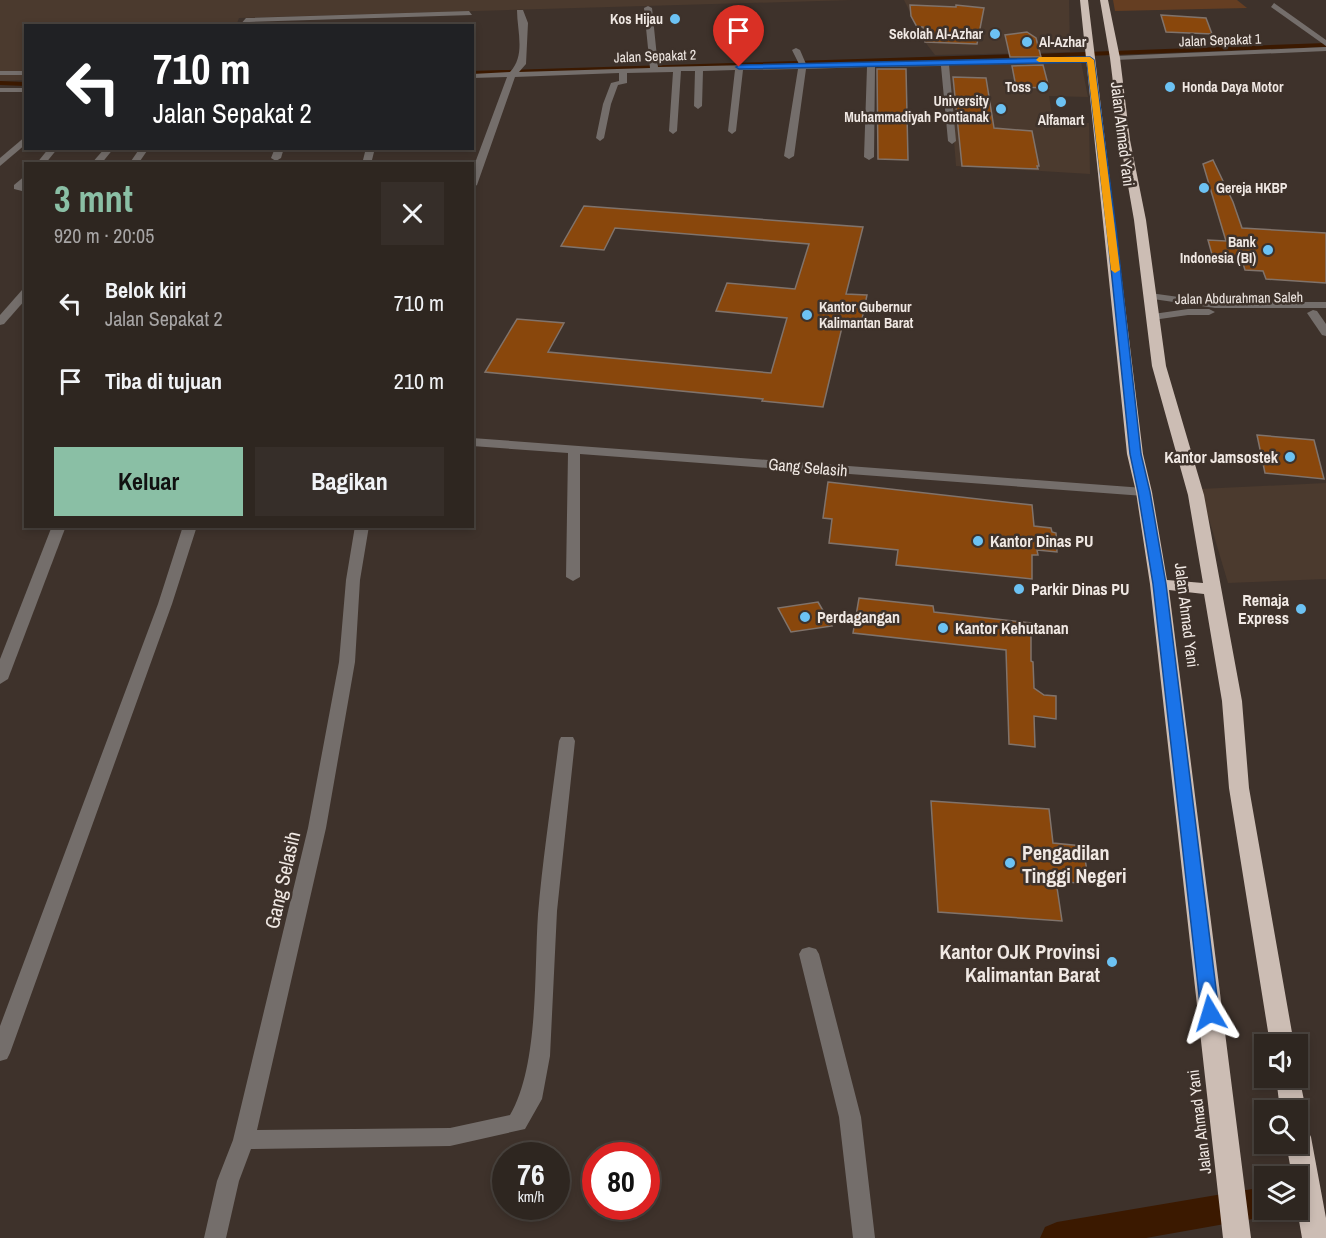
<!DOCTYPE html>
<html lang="id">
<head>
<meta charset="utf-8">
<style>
	body { margin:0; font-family:"Archivo Narrow",sans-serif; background:#362e29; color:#f1f3f6; height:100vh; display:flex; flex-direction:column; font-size:22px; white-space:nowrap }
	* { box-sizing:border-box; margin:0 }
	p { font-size:20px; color:#a7a5a5 }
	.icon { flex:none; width:33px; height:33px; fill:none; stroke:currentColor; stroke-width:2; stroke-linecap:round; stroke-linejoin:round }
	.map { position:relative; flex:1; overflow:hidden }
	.side { position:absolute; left:24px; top:162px; width:450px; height:366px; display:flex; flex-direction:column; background:#2e2620; border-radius:0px; box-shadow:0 3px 9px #0003,0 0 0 2px #49433e }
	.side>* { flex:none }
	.banner { position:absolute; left:24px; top:24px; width:450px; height:126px; border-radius:0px; box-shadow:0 3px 9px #0003,0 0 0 2px #49433e; background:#202124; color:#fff; overflow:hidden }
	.fabs { position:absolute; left:1254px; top:1034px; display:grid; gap:12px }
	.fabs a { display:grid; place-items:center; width:54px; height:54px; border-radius:0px; background:#2e2620; box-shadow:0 3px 9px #0003,0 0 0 2px #49433e; font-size:30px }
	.speed { position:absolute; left:492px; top:1142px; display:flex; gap:12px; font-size:30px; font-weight:700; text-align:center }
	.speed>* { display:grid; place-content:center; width:78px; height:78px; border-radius:50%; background:#2e2620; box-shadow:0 3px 9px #0003,0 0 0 2px #49433e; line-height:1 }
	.speed small { font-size:15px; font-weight:400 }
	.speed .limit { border:9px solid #d22; background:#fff; color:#111 }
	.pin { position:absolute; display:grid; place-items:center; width:51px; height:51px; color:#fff; margin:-62px -26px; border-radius:50% 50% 50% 0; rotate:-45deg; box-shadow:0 0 6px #0007 }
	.pin .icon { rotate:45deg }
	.me { position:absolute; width:66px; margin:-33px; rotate:353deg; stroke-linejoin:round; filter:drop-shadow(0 0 4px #0008) }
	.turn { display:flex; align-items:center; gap:21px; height:126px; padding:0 30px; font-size:27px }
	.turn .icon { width:78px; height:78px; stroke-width:2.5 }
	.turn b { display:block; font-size:42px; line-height:51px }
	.round { display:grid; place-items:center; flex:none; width:63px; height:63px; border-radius:0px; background:#362e29 }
	.summary { display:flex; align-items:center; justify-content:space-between; height:102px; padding:0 30px }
	h1 { font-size:36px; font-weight:700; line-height:45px; color:#8abfa5 }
	.action { display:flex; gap:12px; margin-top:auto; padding:12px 30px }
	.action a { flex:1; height:69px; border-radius:0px; background:#8abfa5; color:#111; font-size:24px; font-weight:700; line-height:69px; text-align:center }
	.action a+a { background:#362e29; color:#f1f3f6 }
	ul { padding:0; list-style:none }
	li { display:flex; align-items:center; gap:18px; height:78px; padding:0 30px }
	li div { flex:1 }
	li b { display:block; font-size:22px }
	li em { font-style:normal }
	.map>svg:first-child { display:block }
	.built { fill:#4b3a2e }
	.green { fill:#653e22 }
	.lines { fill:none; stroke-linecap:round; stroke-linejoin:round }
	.stream { stroke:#3b1900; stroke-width:4 }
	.canal { fill:#3b1900; fill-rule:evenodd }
	.building { fill:#89470c; stroke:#80736b; stroke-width:1.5 }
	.minor { fill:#746e6b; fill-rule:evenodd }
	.highway { fill:#ccbdb4; fill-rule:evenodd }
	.route { fill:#1a73e8; stroke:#114b97; stroke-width:1.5 }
	.slow { fill:#f59e0b }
	.poi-dot { fill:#6cc2f3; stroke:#3e322b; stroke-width:2 }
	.labels { text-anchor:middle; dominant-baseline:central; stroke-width:5; stroke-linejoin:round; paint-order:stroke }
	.far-poi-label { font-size:14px; font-weight:bold; fill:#f0e8e3; stroke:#3e322b; text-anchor:end }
	.far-street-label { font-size:14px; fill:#f0e8e3; stroke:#3e322b }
	.street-label { font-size:16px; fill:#f0e8e3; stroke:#3e322b }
	.poi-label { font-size:16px; font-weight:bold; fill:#f0e8e3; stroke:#3e322b; text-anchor:start }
	.near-poi-label { font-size:20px; font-weight:bold; fill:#f0e8e3; stroke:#3e322b; text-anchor:start }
	.near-street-label { font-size:20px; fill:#f0e8e3; stroke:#3e322b }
</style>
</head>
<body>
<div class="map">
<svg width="1326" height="1238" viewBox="0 0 1326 1238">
	<rect width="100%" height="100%" fill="#3e322b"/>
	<g class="built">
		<polygon points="0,0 853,0 239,18 236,26 26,26 25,80 0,81"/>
		<polygon points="904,0 1069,0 1070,52 935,55 925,42"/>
		<polygon points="1081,62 1088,97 1049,96 1053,121 1089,123 1090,174 956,166 948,63"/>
		<polygon points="1326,483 1326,579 1228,583 1200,489"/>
	</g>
	<polygon class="green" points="1113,0 1237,0 1247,8 1115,11"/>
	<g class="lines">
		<g class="stream">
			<polyline points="1033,56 1326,45"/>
			<polyline points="472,73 1019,56"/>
			<polyline points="0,83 26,84"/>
		</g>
		<polygon class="canal" points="1264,1187 1264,1209 1278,1209 1276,1213 1264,1217 1146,1238 1040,1238 1045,1227 1057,1222"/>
	</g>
	<g class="building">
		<polygon points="910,5 956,7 956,5 984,8 977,44 925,42 923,27 917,27 911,16"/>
		<polygon points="1161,15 1206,18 1212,34 1166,32"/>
		<polygon points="1027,32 1036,38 1041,57 1010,57 1005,35"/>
		<polygon points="1043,65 1049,88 1016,87 1012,66"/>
		<polygon points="877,69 906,69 908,160 878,159"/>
		<polygon points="953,77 986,78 994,128 1032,131 1039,166 1037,166 1038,169 962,166"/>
		<polygon points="1213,160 1233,202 1242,228 1326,233 1326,283 1266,279 1263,271 1245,270 1242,260 1213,258 1208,240 1226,241 1203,164"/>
		<polygon points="584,206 863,227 846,294 867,295 861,324 843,323 823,407 762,401 763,399 485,372 517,319 564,323 548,352 771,373 787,318 716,311 727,283 795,289 809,244 615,228 604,250 561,246"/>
		<polygon points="1257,435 1314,440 1324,479 1265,473"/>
		<polygon points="828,482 1032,505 1034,526 1051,528 1052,532 1056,533 1057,552 1037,550 1038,555 1032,555 1032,579 896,565 898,550 829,543 832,519 823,518"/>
		<polygon points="859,598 933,606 934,612 1031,623 1031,661 1033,662 1034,688 1044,695 1056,696 1056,719 1034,716 1035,747 1009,744 1006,650 853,633"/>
		<polygon points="818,602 832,626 791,632 778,608"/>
		<polygon points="931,801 1049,809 1053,843 1083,846 1089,884 1056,881 1062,921 938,912"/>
	</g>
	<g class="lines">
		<g class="minor">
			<polygon points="1274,3 1326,40 1326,46 1271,7"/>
			<path d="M648 6 652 8 658 67 799 64 792 50 796 48 800 50 806 64 1090 58 1094 60 1090 62 949 65 956 141 952 144 948 141 941 66 875 67 874 157 869 160 864 157 867 67 806 69 794 156 789 159 784 156 798 69 743 70 736 131 732 134 728 131 735 70 703 71 702 106 698 109 694 106 695 71H681L677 131 673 134 669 131 673 72 627 73V83L618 85 611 104 604 138 600 141 596 138 603 104 611 83 619 81V73L515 77 477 185 472 188V171L507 77 472 78V74L510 72C526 55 517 31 517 10H523L528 23 526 64 519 72 650 68 644 8Z"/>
			<polygon points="469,11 472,15 249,22 247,26 239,26 246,18"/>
			<polygon points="1326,47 1326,51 1115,60 1111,58 1115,56"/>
			<rect x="0" y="71" width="26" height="4"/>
			<rect x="0" y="88" width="26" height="4"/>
			<polygon points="26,136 26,144 0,166 0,158"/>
			<polygon points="49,148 58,148 45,164 36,164"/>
			<polygon points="105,148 114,148 101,164 91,164"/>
			<polygon points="140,148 149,148 138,164 129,164"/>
			<polygon points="275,148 284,148 281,158 276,161 271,158"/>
			<polygon points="366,148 375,148 371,164 362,164"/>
			<polygon points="26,175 26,192 14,189 14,185"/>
			<polygon points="26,289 26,299 4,324 0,325 0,315 22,290"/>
			<polygon points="1150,293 1215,302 1326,302 1326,308 1215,308 1146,298 1145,296"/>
			<polygon points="1188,309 1209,309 1215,312 1209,315 1188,315 1153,320 1147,317 1153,314"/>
			<polygon points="1313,310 1317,311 1326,324 1326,336 1322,335 1307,313"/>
			<polygon points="472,438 1144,488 1151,492 1144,496 580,454 580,577 573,581 566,577 568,453 472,446"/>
			<polygon points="52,526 66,526 8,679 0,684 0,659"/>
			<polygon points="183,526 197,526 172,604 10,1053 7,1059 0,1061 0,1026 158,604"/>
			<path d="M355 526H369L360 580 355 662 326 828 257 1130 450 1128 510 1115C539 1066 534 972 538 914 543 856 552 798 559 741L561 737H573L575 741 557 911 550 1056 542 1099 525 1129 450 1146 251 1149 239 1181 226 1238H204L217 1181 233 1140 308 828 339 662 346 580Z"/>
			<polygon points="809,947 816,949 819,954 861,1117 875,1238 853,1238 839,1117 799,954 802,949"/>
		</g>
		<g class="highway">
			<polygon points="1080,0 1088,0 1143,454 1152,492 1167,580 1203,583 1188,495 1152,366 1134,220 1120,140 1110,58 1100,0 1108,0 1120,58 1130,140 1146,220 1166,366 1204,495 1242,701 1249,788 1294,1044 1270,1044 1229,788 1222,701 1204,594 1169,590 1251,1238 1223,1238 1150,584 1136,492 1127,454"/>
			<polygon points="1298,1071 1306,1110 1302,1118 1298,1119 1298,1110 1280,1110 1276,1077 1298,1077"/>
			<polygon points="1298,1126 1307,1129 1311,1137 1326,1218 1326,1238 1302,1238 1297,1209 1298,1176 1292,1176 1286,1143 1298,1143"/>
		</g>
	</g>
	<polygon class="route" points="1090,57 1094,60 1116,229 1141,454 1150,492 1166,584 1219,1013 1217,1018 1210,1020 1204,1018 1201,1013 1153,584 1138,492 1130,454 1107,229 1087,62 739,69 736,67 739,65"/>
	<polygon class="slow" points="1090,57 1094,60 1120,270 1115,273 1111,270 1087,62 1039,62 1036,60 1039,57"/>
	<g class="poi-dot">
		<circle cx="675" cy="19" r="6"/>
		<circle cx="995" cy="34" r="6"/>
		<circle cx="1027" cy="42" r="6"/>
		<circle cx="1043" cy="87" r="6"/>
		<circle cx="1170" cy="87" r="6"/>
		<circle cx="1061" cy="102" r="6"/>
		<circle cx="1001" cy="109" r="6"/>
		<circle cx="1204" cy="188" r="6"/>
		<circle cx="1268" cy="250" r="6"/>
		<circle cx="807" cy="315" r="6"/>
		<circle cx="1290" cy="457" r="6"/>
		<circle cx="978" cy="541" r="6"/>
		<circle cx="1019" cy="589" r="6"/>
		<circle cx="1301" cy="609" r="6"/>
		<circle cx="805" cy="617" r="6"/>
		<circle cx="943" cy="628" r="6"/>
		<circle cx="1010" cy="863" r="6"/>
		<circle cx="1112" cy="962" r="6"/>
	</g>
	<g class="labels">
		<g class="far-poi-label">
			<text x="663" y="19">Kos Hijau</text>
			<text x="983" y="34">Sekolah Al-Azhar</text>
			<text x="1039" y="42" text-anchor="start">Al-Azhar</text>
			<text x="1031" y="87">Toss</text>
			<text x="1182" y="87" text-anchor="start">Honda Daya Motor</text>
			<text x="989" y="101">University<tspan x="989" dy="16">Muhammadiyah Pontianak</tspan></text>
			<text x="1061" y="120" text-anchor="middle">Alfamart</text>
			<text x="1216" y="188" text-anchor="start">Gereja HKBP</text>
			<text x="1256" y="242">Bank<tspan x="1256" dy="16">Indonesia (BI)</tspan></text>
			<text x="819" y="307" text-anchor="start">Kantor Gubernur<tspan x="819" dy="16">Kalimantan Barat</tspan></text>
		</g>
		<g class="far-street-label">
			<text transform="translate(1220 40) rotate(-2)">Jalan Sepakat 1</text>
			<text transform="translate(655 56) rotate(-2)">Jalan Sepakat 2</text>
			<text transform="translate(1239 298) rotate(-1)">Jalan Abdurahman Saleh</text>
		</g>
		<g class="street-label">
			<text transform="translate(1123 134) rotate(83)">Jalan Ahmad Yani</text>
			<text transform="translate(808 467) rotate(5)">Gang Selasih</text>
			<text transform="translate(1187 615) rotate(83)">Jalan Ahmad Yani</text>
			<text transform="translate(1199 1122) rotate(-97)">Jalan Ahmad Yani</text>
		</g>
		<g class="poi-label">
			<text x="1278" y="457" text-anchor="end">Kantor Jamsostek</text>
			<text x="990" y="541">Kantor Dinas PU</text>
			<text x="1031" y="589">Parkir Dinas PU</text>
			<text x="1289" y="600" text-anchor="end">Remaja<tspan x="1289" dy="18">Express</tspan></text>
			<text x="817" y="617">Perdagangan</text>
			<text x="955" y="628">Kantor Kehutanan</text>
		</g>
		<g class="near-poi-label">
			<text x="1022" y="852">Pengadilan<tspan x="1022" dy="23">Tinggi Negeri</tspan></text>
			<text x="1100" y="951" text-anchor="end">Kantor OJK Provinsi<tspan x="1100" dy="23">Kalimantan Barat</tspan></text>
		</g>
		<g class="near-street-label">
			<text transform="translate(282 880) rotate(-77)">Gang Selasih</text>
		</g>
	</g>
</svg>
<div class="fabs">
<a><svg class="icon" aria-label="sound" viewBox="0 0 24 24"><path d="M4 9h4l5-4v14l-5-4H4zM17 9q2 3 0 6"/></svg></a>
<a><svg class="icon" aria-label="search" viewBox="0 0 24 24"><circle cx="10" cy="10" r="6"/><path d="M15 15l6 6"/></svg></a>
<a><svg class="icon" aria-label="layers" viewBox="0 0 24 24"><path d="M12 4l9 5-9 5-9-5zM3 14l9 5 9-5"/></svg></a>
</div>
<div class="speed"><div>76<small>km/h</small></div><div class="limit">80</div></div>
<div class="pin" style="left:739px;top:67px;background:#d93025"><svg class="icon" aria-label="arrive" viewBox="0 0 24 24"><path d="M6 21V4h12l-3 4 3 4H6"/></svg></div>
<svg class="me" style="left:1210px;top:1013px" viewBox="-20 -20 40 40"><path d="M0-17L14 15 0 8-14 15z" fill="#1a73e8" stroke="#fff" stroke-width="4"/></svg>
<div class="banner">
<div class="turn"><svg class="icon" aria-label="left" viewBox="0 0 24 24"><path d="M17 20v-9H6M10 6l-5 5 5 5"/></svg><div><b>710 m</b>Jalan Sepakat 2</div></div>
</div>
<section class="side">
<div class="summary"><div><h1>3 mnt</h1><p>920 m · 20:05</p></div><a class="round"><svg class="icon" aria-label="close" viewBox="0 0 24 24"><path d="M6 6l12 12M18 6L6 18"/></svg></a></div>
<ul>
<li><svg class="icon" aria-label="left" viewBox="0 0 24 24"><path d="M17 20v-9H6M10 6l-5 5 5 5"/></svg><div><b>Belok kiri</b><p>Jalan Sepakat 2</p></div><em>710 m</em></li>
<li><svg class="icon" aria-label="arrive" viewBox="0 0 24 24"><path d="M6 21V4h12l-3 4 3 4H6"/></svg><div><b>Tiba di tujuan</b></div><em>210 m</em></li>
</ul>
<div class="action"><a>Keluar</a><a>Bagikan</a></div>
</section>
</div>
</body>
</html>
